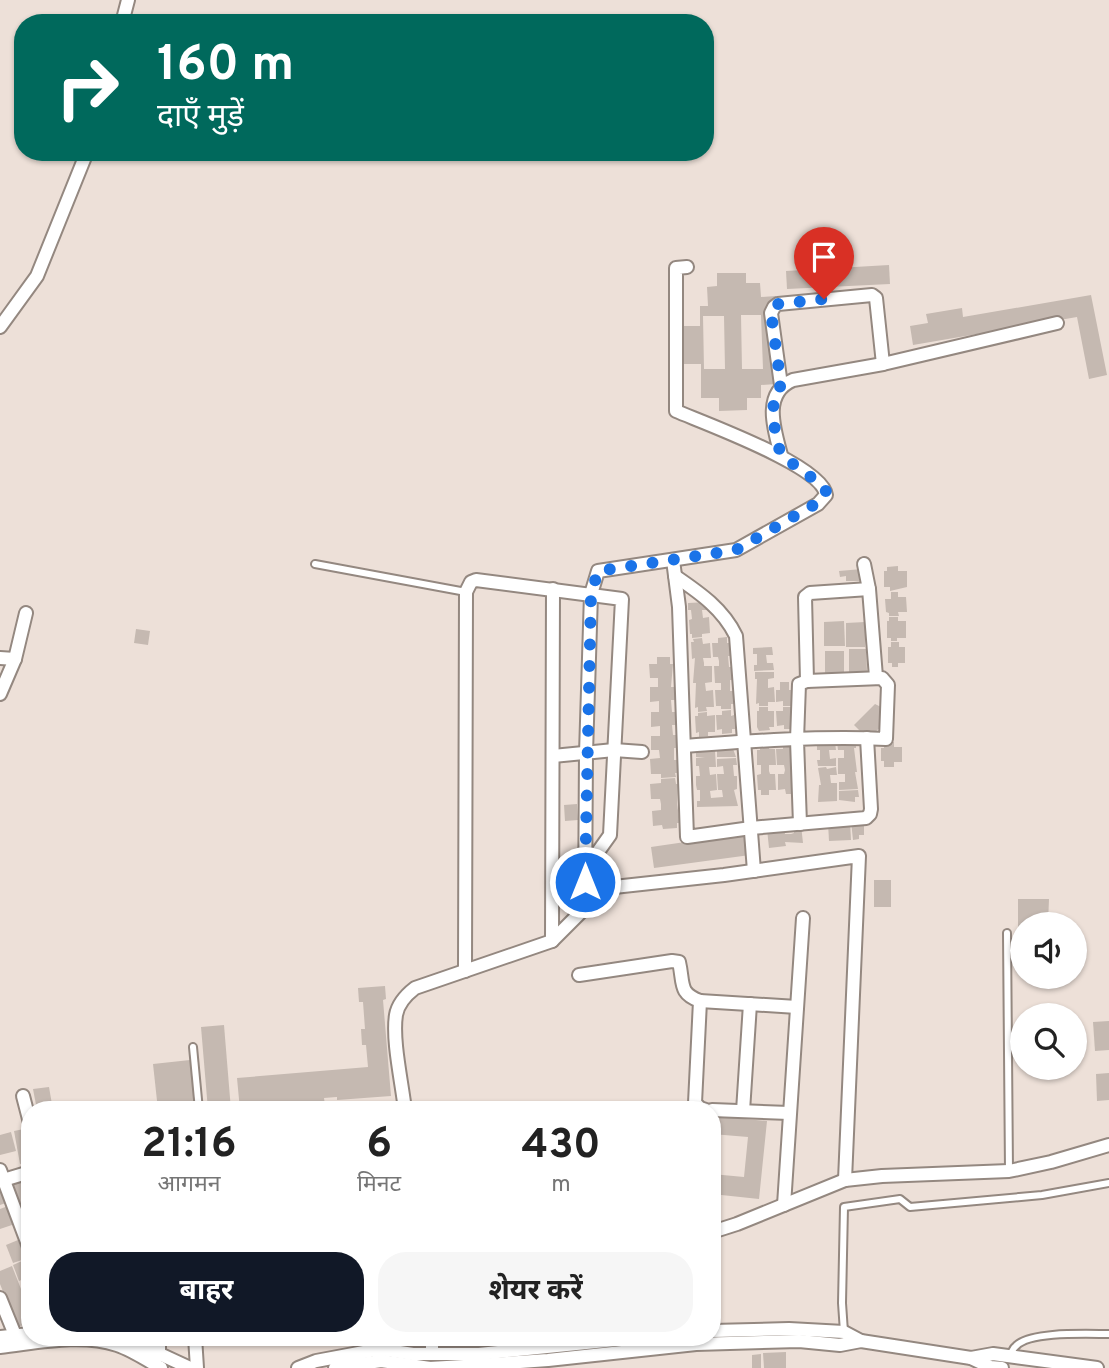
<!DOCTYPE html>
<html lang="hi">
<head>
<meta charset="utf-8">
<style>
	body { margin:0; font-family:Overpass,"Noto Sans Devanagari",sans-serif; background:#f6f6f6; color:#222; height:100vh; display:flex; flex-direction:column; font-size:26px; white-space:nowrap }
	* { box-sizing:border-box; margin:0 }
	p { font-size:23px; color:#767676 }
	.icon { flex:none; width:38px; height:38px; fill:none; stroke:currentColor; stroke-width:2; stroke-linecap:round; stroke-linejoin:round }
	.map { position:relative; flex:1; overflow:hidden }
	.drawer { position:absolute; left:21px; top:1101px; width:700px; height:245px; display:flex; flex-direction:column; background:#fff; border-radius:28px; box-shadow:0 2px 5px #0004 }
	.drawer>* { flex:none }
	.top-card { position:absolute; left:14px; top:14px; width:700px; height:147px; border-radius:28px; box-shadow:0 2px 5px #0004; background:#00695c; color:#fff; overflow:hidden }
	.buttons { position:absolute; left:1010px; top:912px; display:grid; gap:14px }
	.buttons a { display:grid; place-items:center; width:77px; height:77px; border-radius:50%; background:#fff; box-shadow:0 2px 5px #0004; font-size:35px }
	.pin { position:absolute; display:grid; place-items:center; width:60px; height:60px; color:#fff; margin:-72px -30px; border-radius:50% 50% 50% 0; rotate:-45deg; box-shadow:0 0 7px #0007 }
	.pin .icon { rotate:45deg }
	.me { position:absolute; width:77px; margin:-38px; rotate:0deg; stroke-linejoin:round; filter:drop-shadow(0 0 5px #0008) }
	.turn { display:flex; align-items:center; gap:24px; height:147px; padding:0 28px; font-size:32px }
	.turn .icon { width:91px; height:91px; stroke-width:2.5 }
	.turn b { display:block; font-size:49px; line-height:60px }
	.eta { display:flex; justify-content:space-evenly; align-items:center; height:119px; text-align:center }
	.eta b { font-size:42px; font-weight:700; line-height:49px }
	.cta { display:flex; gap:14px; margin-top:auto; padding:14px 28px }
	.cta a { flex:1; height:80px; border-radius:28px; background:#111827; color:#fff; font-size:28px; font-weight:700; line-height:80px; text-align:center }
	.cta a+a { background:#f6f6f6; color:#222 }
	.map>svg:first-child { display:block }
	.building { fill:#c5b9b1; fill-rule:evenodd }
	.lines { fill:none; stroke-linecap:round; stroke-linejoin:round }
	.service-casing { stroke:#948880; stroke-width:10 }
	.minor-casing { stroke:#948880; stroke-width:16 }
	.service { stroke:#fff; stroke-width:6 }
	.minor { stroke:#fff; stroke-width:12 }
	.route { stroke:#1a73e8; stroke-width:12; stroke-dasharray:0 21.6 }
</style>
</head>
<body>
<div class="map">
<svg width="1109" height="1368" viewBox="0 0 1109 1368">
	<rect width="100%" height="100%" fill="#ede0d8"/>
	<g class="building">
		<polygon points="889,265 890,284 787,289 786,271"/>
		<path d="M717 273H746V283H760L761 297 776 296 777 368H771V371H777V384L761 385V398H747V410L719 411V398H701V364H683L682 326H700V306H708L707 287 717 286ZM741 315H761L763 369H742ZM703 316H724L725 369H704Z"/>
		<polygon points="1091,295 1107,375 1089,379 1077,317 913,345 910,326 928,323 926,314 962,308 963,317"/>
		<polygon points="898,566 898,571 907,571 907,587 890,591 890,587 884,587 884,571 887,571 887,567"/>
		<polygon points="862,569 862,577 859,577 859,581 846,581 846,576 840,577 839,571"/>
		<polygon points="891,592 898,592 898,597 906,597 907,612 898,612 899,616 889,616 889,613 886,612 885,599 891,599"/>
		<polygon points="708,602 709,610 702,610 703,618 709,617 710,633 702,634 702,637 692,638 692,634 690,634 689,620 692,619 691,610 688,610 688,603"/>
		<polygon points="889,617 898,617 898,621 906,621 906,638 897,638 897,641 891,641 891,638 887,638 887,621 889,621"/>
		<polygon points="844,621 845,646 824,646 824,622"/>
		<polygon points="865,622 865,647 846,647 846,623"/>
		<polygon points="136,629 150,631 148,645 134,643"/>
		<polygon points="727,637 727,643 731,643 731,656 728,656 729,667 733,667 733,680 730,680 730,691 733,691 734,704 731,704 731,709 721,709 721,706 716,706 715,690 721,690 721,683 715,683 714,666 719,666 719,661 718,657 713,657 712,643 718,643 718,638"/>
		<polygon points="702,638 703,644 710,643 711,658 703,658 704,663 704,666 712,666 712,682 705,683 706,691 713,690 714,707 706,707 707,711 698,712 698,707 695,708 696,683 693,683 695,658 692,659 691,642 694,642 693,639"/>
		<polygon points="891,642 899,642 899,647 905,647 905,663 898,663 898,667 892,667 892,663 888,663 888,647 891,647"/>
		<polygon points="772,647 773,655 766,655 767,663 773,663 774,670 754,671 754,665 757,665 757,654 753,654 753,648"/>
		<polygon points="849,649 866,649 867,671 849,672"/>
		<rect x="825" y="651" width="19" height="24"/>
		<polygon points="657,657 670,657 670,664 673,664 671,687 675,687 675,700 671,700 672,712 676,712 676,725 672,725 673,735 677,735 677,748 674,748 674,760 678,760 679,773 675,773 676,777 661,778 661,774 651,774 650,759 660,758 659,750 651,750 651,736 660,736 660,726 651,727 651,712 659,712 659,701 650,702 650,687 658,687 658,678 650,678 649,664 657,664"/>
		<polygon points="755,672 774,672 774,678 768,679 768,688 774,687 775,702 768,702 768,706 759,706 759,703 756,704 757,679 755,679"/>
		<polygon points="780,682 789,682 789,690 795,690 796,701 792,701 792,706 783,706 783,701 776,702 776,690 780,690"/>
		<polygon points="875,704 881,707 881,727 875,732 861,732 854,725"/>
		<polygon points="759,707 768,707 768,711 774,711 774,727 769,727 770,730 759,731 757,727 757,711 759,711"/>
		<polygon points="783,707 792,707 793,729 784,729 784,725 777,726 776,711 783,711"/>
		<polygon points="731,710 731,716 734,715 735,729 732,729 732,733 722,734 722,729 717,730 716,715 722,715 722,711"/>
		<polygon points="707,712 707,716 715,715 715,732 708,732 708,736 699,737 699,732 696,733 695,716 698,716 698,713"/>
		<polygon points="856,741 856,748 854,748 857,772 855,772 858,789 839,790 839,782 845,782 845,774 838,774 838,758 844,758 844,750 838,750 837,742"/>
		<polygon points="835,742 836,750 829,750 830,759 836,758 836,766 818,766 817,760 820,760 820,750 817,750 817,743 827,745 827,743"/>
		<polygon points="884,742 894,742 894,747 902,747 902,762 894,762 894,767 884,767 884,761 881,761 881,748 884,748"/>
		<polygon points="783,745 793,745 795,794 786,794 785,789 778,790 778,774 784,774 785,770 784,765 777,765 776,749 783,749"/>
		<polygon points="732,746 736,757 717,757 717,751 723,751 723,747"/>
		<polygon points="760,746 769,746 769,749 775,749 776,765 769,765 769,771 770,774 775,774 776,790 769,790 769,795 761,795 761,790 758,790 757,775 761,774 761,765 757,765 757,750 760,750"/>
		<polygon points="699,748 708,748 708,751 715,751 716,767 709,767 710,775 716,774 717,790 710,791 711,798 723,797 722,790 718,790 717,774 724,774 723,766 717,767 717,759 736,758 737,765 733,765 734,776 737,776 737,789 734,790 738,806 697,807 697,801 700,801 700,790 697,790 696,785 696,776 700,776 699,766 696,766 696,758 705,758 696,757 696,752 699,752"/>
		<polygon points="826,767 827,769 836,767 837,775 830,775 831,783 837,783 837,801 818,802 819,785 821,785 818,768"/>
		<polygon points="675,778 676,784 678,784 677,804 680,823 677,823 677,828 663,829 662,825 653,826 652,811 661,810 661,804 660,799 651,799 650,784 661,783 661,779"/>
		<polygon points="858,790 859,797 855,797 855,802 839,800 839,791"/>
		<polygon points="577,804 578,820 565,821 564,805"/>
		<polygon points="858,820 859,826 864,826 864,835 859,835 859,839 853,840 851,821"/>
		<polygon points="850,821 851,840 829,841 828,823"/>
		<polygon points="801,825 803,843 785,842 786,846 769,848 767,829 784,827 785,834 791,834 794,833 794,826"/>
		<polygon points="747,833 750,855 654,868 651,847"/>
		<rect x="874" y="880" width="17" height="27"/>
		<polygon points="1018,899 1049,899 1048,924 1022,924 1022,935 1018,935"/>
		<polygon points="385,986 386,999 383,1000 391,1096 337,1100 337,1097 324,1098 325,1105 274,1109 273,1102 255,1103 255,1109 240,1110 237,1078 368,1067 366,1045 362,1045 361,1029 365,1029 363,1002 359,1002 358,988"/>
		<polygon points="1109,1021 1109,1050 1095,1051 1093,1022"/>
		<polygon points="224,1025 231,1110 208,1110 201,1027"/>
		<polygon points="190,1060 195,1110 158,1110 153,1064"/>
		<polygon points="1109,1073 1109,1100 1097,1101 1096,1074"/>
		<polygon points="49,1087 53,1110 37,1110 33,1089"/>
		<polygon points="120,1104 122,1110 101,1110 101,1109"/>
		<polygon points="712,1116 767,1121 759,1199 712,1194 712,1174 744,1177 748,1137 712,1134"/>
		<polygon points="29,1128 30,1162 20,1164 14,1131"/>
		<polygon points="11,1132 16,1151 0,1155 0,1135"/>
		<polygon points="30,1177 30,1200 20,1203 13,1183"/>
		<polygon points="0,1185 9,1202 0,1205"/>
		<polygon points="30,1204 30,1232 17,1207"/>
		<polygon points="8,1206 15,1224 0,1229 0,1209"/>
		<polygon points="18,1240 25,1259 13,1263 6,1245"/>
		<polygon points="22,1261 28,1277 19,1281 13,1265"/>
		<polygon points="12,1266 30,1312 30,1323 17,1327 0,1284 0,1271"/>
		<polygon points="786,1352 786,1368 764,1368 763,1353"/>
		<polygon points="761,1354 761,1368 752,1368 752,1355"/>
	</g>
	<g class="lines">
		<defs>
			<g id="service">
				<polyline points="315,564 466,592"/>
				<polyline points="1007,933 1009,1171"/>
				<polyline points="193,1047 199,1110"/>
				<polyline points="322,1110 358,1110"/>
				<polyline points="844,1332 842,1303 844,1207 900,1199 910,1207 1042,1195 1109,1183"/>
				<path d="M1010 1355C1012 1352 1013 1348 1016 1346 1030 1331 1088 1334 1109 1334"/>
			</g>
			<g id="minor">
				<polyline points="122,23 128,0"/>
				<path d="M687 267 676 268V411C704 423 823 466 826 495L818 504 736 550 598 571 591 594 586 753 585 908 614 887 724 875 859 856 845 1180"/>
				<polyline points="0,327 37,276 87,152"/>
				<polyline points="781,385 771,313 774,307 778,304 872,295 876,298 883,364"/>
				<path d="M781 455C774 429 762 393 793 380L883 364 1057 323"/>
				<polyline points="673,560 679,607 687,837 751,828 866,818 870,814 871,809 867,738"/>
				<polyline points="864,564 869,589 876,677"/>
				<path d="M675 576C700 593 723 609 736 636L754 871"/>
				<polyline points="0,658 15,659"/>
				<polyline points="807,681 805,597 810,593 869,589"/>
				<polyline points="0,694 15,659 26,613"/>
				<path d="M685 746C751 741 819 736 886 739L888 685 882 678 807 681 799 684 797 740 800 824"/>
				<polyline points="553,756 614,750 642,752"/>
				<polyline points="552,941 585,908 586,902"/>
				<polyline points="465,971 466,592 471,582 476,580 622,599 610,835 590,863 589,870"/>
				<path d="M579 975 672 961 679 962C684 983 678 993 700 1001L695 1103 700 1108 706 1110"/>
				<polyline points="700,1001 797,1007"/>
				<polyline points="23,1096 30,1123"/>
				<path d="M405 1110C402 1083 392 1040 396 1015 398 1003 406 995 415 988L552 941 553 589"/>
				<polyline points="712,1110 789,1113"/>
				<polyline points="743,1111 750,1004"/>
				<polyline points="0,1170 30,1250"/>
				<polyline points="0,1181 30,1172"/>
				<polyline points="784,1205 803,918"/>
				<polyline points="712,1232 737,1224 845,1180 882,1176 1009,1171 1051,1162 1109,1145"/>
				<polyline points="0,1298 15,1335"/>
				<polyline points="712,1331 789,1329 844,1332 861,1341 971,1358 990,1367 1002,1368"/>
				<polyline points="0,1337 30,1334"/>
				<polyline points="123,1337 190,1368"/>
				<polyline points="195,1337 197,1368"/>
				<polyline points="432,1337 432,1354"/>
				<path d="M0 1347C37 1343 80 1333 117 1345 132 1350 147 1360 161 1368"/>
				<polyline points="380,1354 380,1349 395,1337"/>
				<polyline points="159,1355 159,1337"/>
				<polyline points="971,1358 993,1354 1097,1368"/>
				<polyline points="298,1368 316,1361 380,1349 413,1354 479,1354 645,1337"/>
				<polyline points="335,1368 381,1361 430,1368 464,1366 548,1360 696,1344 799,1341 840,1345 861,1341"/>
			</g>
		</defs>
		<use href="#service" class="service-casing"/>
		<use href="#minor" class="minor-casing"/>
		<use href="#service" class="service"/>
		<use href="#minor" class="minor"/>
	</g>
	<g class="lines">
		<polyline class="route" points="585,882 591,594 598,571 736,550 824,499 826,490 823,486 781,455 775,433 773,398 781,385 771,313 774,307 778,304 824,299"/>
	</g>
</svg>
<div class="buttons">
<a><svg class="icon" aria-label="sound" viewBox="0 0 24 24"><path d="M4 9h4l5-4v14l-5-4H4zM17 9q2 3 0 6"/></svg></a>
<a><svg class="icon" aria-label="search" viewBox="0 0 24 24"><circle cx="10" cy="10" r="6"/><path d="M15 15l6 6"/></svg></a>
</div>
<div class="pin" style="left:824px;top:299px;background:#d93025"><svg class="icon" aria-label="arrive" viewBox="0 0 24 24"><path d="M6 21V4h12l-3 4 3 4H6"/></svg></div>
<svg class="me" style="left:585px;top:882px" viewBox="-20 -20 40 40"><circle r="17" fill="#1a73e8" stroke="#fff" stroke-width="3"/><path d="M0-11L8 9 0 5-8 9z" fill="#fff"/></svg>
<div class="top-card">
<div class="turn"><svg class="icon" aria-label="right" viewBox="0 0 24 24"><path d="M7 20v-9h11M14 6l5 5-5 5"/></svg><div><b>160 m</b>दाएँ मुड़ें</div></div>
</div>
<section class="drawer">
<div class="eta">
<div><b>21:16</b><p>आगमन</p></div>
<div><b>6</b><p>मिनट</p></div>
<div><b>430</b><p>m</p></div>
</div>
<div class="cta"><a>बाहर</a><a>शेयर करें</a></div>
</section>
</div>
</body>
</html>
